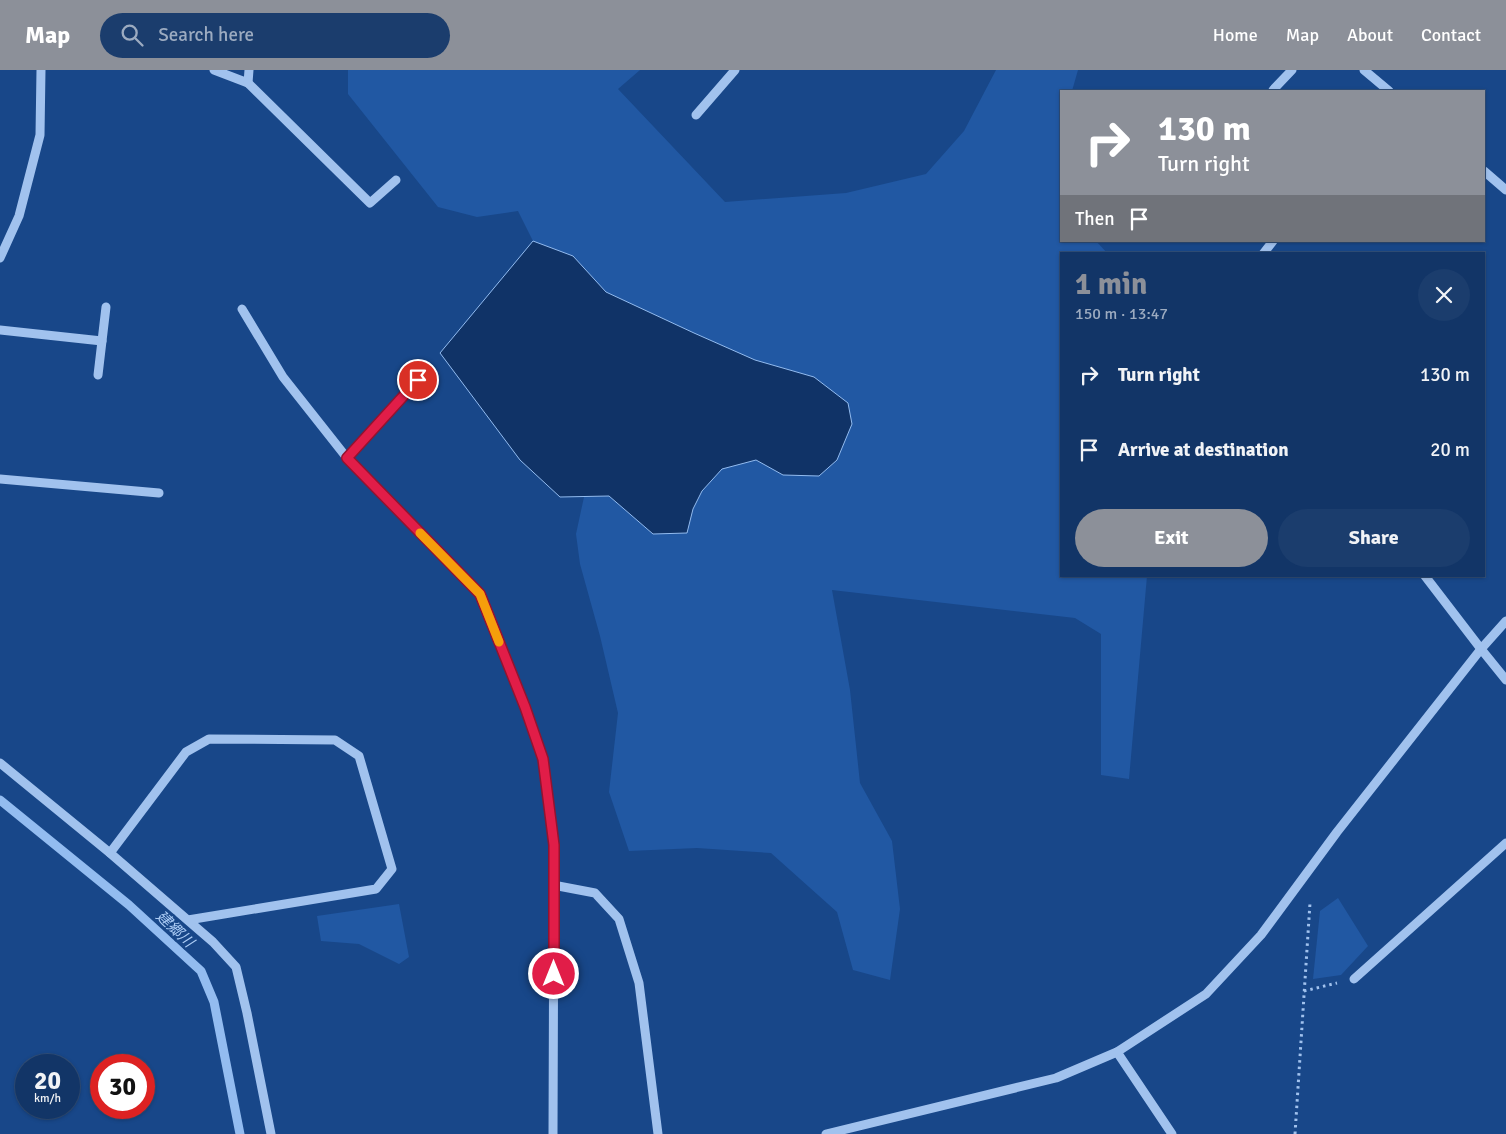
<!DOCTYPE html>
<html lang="en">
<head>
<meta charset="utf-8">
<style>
	body { margin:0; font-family:Signika,"Noto Sans JP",sans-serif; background:#1b3d6d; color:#f1f3f6; height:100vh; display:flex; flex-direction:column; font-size:19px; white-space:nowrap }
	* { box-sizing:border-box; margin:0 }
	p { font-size:16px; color:#9cabc0 }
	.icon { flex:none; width:28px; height:28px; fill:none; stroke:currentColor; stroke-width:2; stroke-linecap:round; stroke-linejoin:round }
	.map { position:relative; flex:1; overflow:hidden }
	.panel { position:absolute; left:1060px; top:182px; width:425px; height:325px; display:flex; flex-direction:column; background:#123567; border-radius:0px; box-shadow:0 1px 4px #0004,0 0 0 1px #31507b }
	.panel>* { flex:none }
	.hud { position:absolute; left:1060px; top:20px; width:425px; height:152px; border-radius:0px; box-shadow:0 1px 4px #0004,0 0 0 1px #31507b; background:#8c9099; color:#fff; overflow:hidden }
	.speed { position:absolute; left:15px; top:984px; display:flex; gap:10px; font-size:25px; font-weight:700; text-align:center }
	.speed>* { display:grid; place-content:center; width:65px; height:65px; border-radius:50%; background:#123567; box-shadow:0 1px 4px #0004,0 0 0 1px #31507b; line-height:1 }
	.speed small { font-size:12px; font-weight:400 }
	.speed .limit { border:8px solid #d22; background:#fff; color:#111 }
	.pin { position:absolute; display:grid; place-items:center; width:42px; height:42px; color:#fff; margin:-21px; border:2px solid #fff; border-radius:50%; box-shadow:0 1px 5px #0007 }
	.me { position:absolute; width:55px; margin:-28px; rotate:0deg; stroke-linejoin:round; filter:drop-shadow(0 0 4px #0008) }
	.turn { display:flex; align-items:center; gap:18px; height:105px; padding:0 15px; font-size:22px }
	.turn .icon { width:65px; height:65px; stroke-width:2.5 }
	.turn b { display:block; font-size:35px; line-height:42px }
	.then { display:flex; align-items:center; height:48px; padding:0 15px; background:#0003; gap:10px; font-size:19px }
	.round { display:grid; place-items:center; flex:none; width:52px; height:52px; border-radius:26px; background:#1b3d6d }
	.headline { display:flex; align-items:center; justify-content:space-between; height:85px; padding:0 15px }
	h1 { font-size:30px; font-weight:800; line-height:38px; color:#8c9099 }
	.action { display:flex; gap:10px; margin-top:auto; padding:10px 15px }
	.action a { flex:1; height:58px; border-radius:30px; background:#8c9099; color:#fff; font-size:20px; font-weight:800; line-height:58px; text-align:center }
	.action a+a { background:#1b3d6d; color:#f1f3f6 }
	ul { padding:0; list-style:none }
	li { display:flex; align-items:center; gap:15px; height:75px; padding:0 15px }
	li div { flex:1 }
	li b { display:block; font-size:19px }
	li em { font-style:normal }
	header { display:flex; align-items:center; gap:30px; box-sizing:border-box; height:70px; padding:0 25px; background:#8c9099; color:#fff }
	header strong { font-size:24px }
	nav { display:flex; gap:28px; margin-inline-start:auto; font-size:18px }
	.search { width:350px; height:45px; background:#1b3d6d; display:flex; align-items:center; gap:12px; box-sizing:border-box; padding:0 18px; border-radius:28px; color:#9cabc0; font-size:19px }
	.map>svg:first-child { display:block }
	.green { fill:#2158a3 }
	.water { fill:#103367; stroke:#93bcf0 }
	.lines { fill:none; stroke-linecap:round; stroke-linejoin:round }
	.stream { stroke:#93bcf0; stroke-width:9 }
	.path { stroke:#a1c2ee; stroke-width:3; stroke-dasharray:2.5 4; stroke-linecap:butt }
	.minor { stroke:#a1c2ee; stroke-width:9 }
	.route-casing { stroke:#92132f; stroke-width:12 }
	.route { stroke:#e11d48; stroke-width:9 }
	.slow { stroke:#f59e0b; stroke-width:9 }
	.labels { text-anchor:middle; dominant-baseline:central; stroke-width:5; stroke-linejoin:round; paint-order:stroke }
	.water-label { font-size:15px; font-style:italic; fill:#acccf5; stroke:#184789 }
</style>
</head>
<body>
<header>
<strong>Map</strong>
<div class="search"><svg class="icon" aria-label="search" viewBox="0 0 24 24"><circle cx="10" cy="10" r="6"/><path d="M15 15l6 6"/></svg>Search here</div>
<nav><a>Home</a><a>Map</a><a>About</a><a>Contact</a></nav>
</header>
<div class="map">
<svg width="1506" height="1064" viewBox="0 0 1506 1064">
	<rect width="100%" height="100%" fill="#184789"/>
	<g class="green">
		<polygon points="348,0 640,0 618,19 725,132 846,123 926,104 964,61 996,0 1078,0 1072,21 1061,21 1061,61 1060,66 1061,171 1096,171 1108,184 1061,184 1061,506 1147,506 1129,709 1101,705 1101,564 1075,548 832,520 850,620 860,713 892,771 900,839 890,910 853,900 837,842 771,783 697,778 629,781 609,722 618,643 600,566 580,494 576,464 584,427 609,426 653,464 687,463 693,439 702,421 722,398 756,390 783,405 814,307 755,290 694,263 606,222 573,186 533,171 518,141 477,147 438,137 348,24"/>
		<polygon points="1338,828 1368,876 1341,905 1313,909 1320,841"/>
		<polygon points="399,834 409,887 399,894 359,874 321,871 317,846"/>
	</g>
	<polygon class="water" points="533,171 573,186 606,222 694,263 755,290 814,307 848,333 852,354 837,390 819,406 783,405 756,390 722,399 702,421 693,439 687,463 653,464 609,426 560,427 520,390 440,283"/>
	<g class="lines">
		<polyline class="stream" points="0,730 129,835 201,901 214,932 240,1064"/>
		<g class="path">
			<polyline points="1304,921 1337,913"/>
			<polyline points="1295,1064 1310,833"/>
		</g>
		<g class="minor">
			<polyline points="214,0 248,13 249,0"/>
			<polyline points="1364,0 1389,21"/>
			<polyline points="248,13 370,133 396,110"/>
			<polyline points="1273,20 1292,0"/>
			<polyline points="696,45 735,0"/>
			<polyline points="1484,101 1506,120"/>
			<polyline points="1263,184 1273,171"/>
			<polyline points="0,188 19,146 40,65 41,0"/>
			<polyline points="242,239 283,307 347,388 480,524 525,637 543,689 554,775 553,1064"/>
			<polyline points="0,260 102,271"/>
			<polyline points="98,305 106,237"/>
			<polyline points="347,388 418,310"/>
			<polyline points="0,409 159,423"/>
			<polyline points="1425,506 1481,579 1506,610"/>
			<polyline points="0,693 110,783 213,872 236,897 247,943 271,1064"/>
			<polyline points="110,783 186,682 209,669 335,670 359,686 392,799 376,819 188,850"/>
			<polyline points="553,815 595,823 619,849 639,913 658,1064"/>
			<polyline points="1354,909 1506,773"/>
			<polyline points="1117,982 1172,1064"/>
			<polyline points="826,1064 1056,1008 1117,982 1206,924 1261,865 1337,762 1481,579 1506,551"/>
		</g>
	</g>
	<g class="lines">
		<defs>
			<polyline id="route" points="418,310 347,388 480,524 525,637 543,689 554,775 554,904"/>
		</defs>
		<use href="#route" class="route-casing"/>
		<use href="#route" class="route"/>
		<polyline class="slow" points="420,463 480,524 499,572"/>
	</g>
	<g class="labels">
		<g class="water-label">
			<text transform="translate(175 859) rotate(43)">建郷川</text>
		</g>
	</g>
</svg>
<div class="speed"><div>20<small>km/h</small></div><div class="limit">30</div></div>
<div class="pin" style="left:418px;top:310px;background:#d93025"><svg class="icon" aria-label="arrive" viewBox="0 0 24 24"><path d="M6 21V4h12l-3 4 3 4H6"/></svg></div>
<svg class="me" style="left:554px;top:904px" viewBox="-20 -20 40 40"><circle r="17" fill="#e11d48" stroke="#fff" stroke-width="3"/><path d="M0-11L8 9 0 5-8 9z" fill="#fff"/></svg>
<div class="hud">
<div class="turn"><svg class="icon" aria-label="right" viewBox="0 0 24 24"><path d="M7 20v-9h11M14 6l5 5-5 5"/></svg><div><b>130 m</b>Turn right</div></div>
<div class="then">Then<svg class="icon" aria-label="arrive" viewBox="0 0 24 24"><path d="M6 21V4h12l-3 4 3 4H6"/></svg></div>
</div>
<section class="panel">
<div class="headline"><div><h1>1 min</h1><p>150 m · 13:47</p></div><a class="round"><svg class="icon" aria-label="close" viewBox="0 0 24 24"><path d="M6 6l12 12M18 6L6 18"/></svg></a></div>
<ul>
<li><svg class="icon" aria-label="right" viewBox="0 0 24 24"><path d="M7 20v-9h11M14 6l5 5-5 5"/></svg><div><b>Turn right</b></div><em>130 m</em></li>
<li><svg class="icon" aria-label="arrive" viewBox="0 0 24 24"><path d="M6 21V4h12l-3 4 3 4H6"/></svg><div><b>Arrive at destination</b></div><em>20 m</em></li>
</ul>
<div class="action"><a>Exit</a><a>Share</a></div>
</section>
</div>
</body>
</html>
